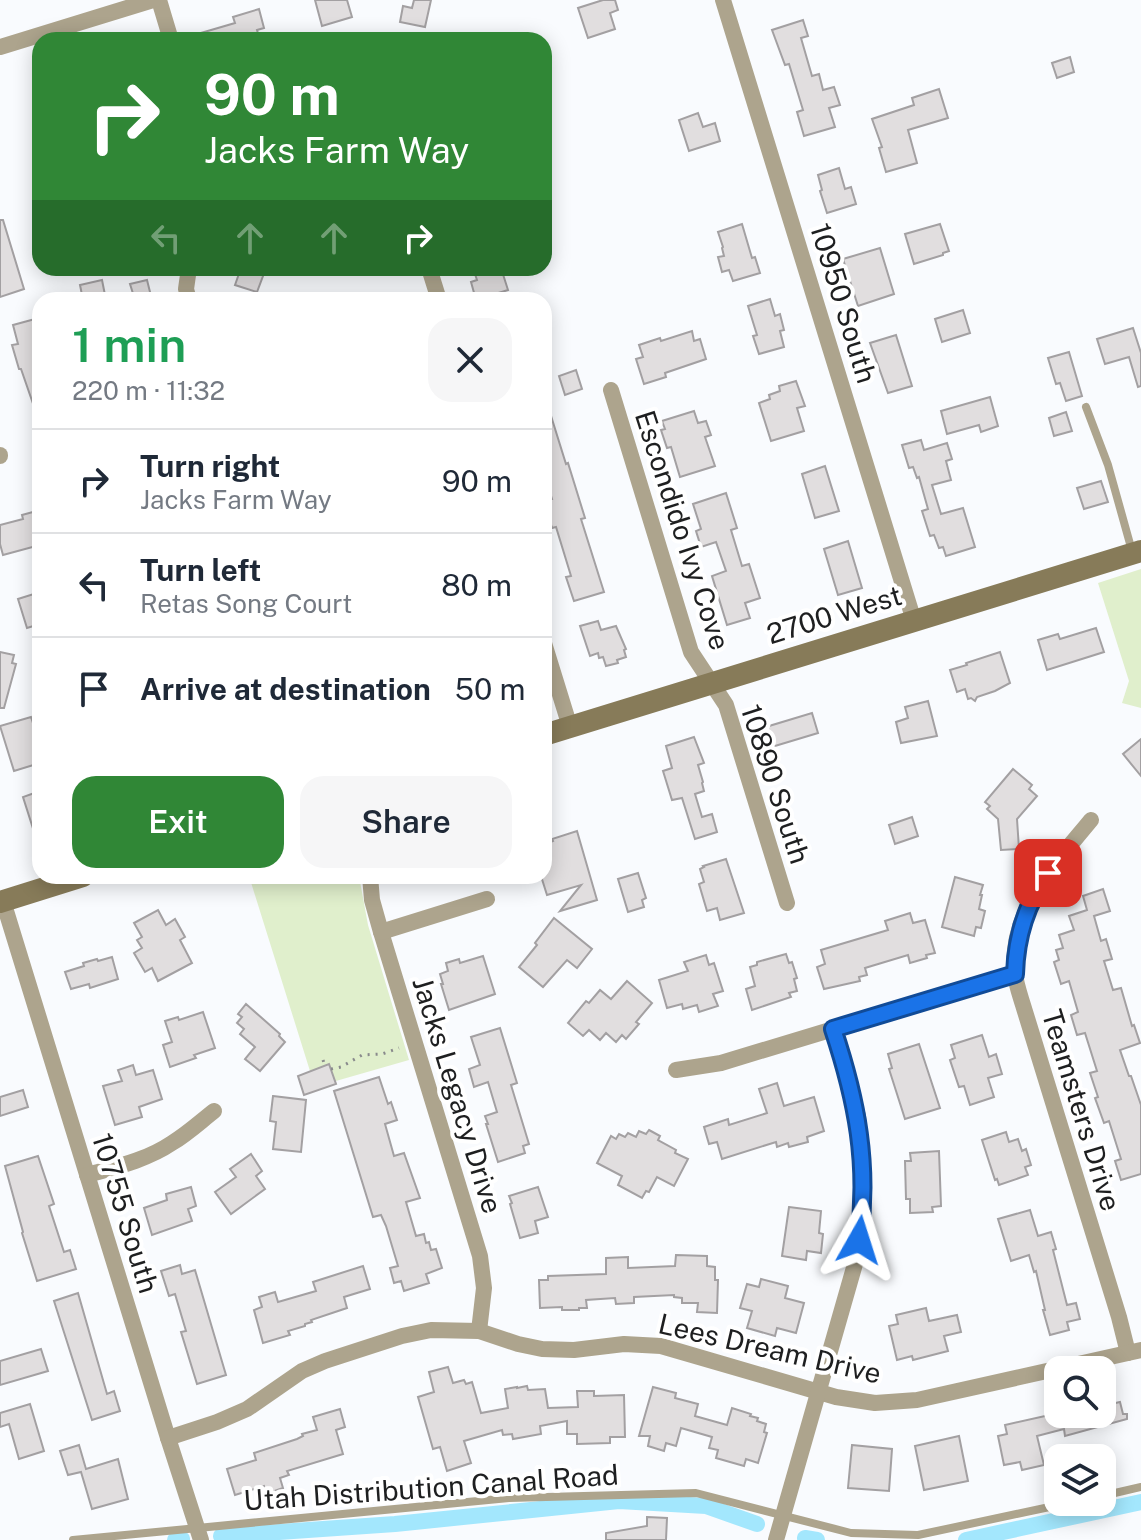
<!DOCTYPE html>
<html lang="en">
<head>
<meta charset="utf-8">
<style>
	body { margin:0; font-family:"Public Sans",sans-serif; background:#f6f6f7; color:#1f2937; height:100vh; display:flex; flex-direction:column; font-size:30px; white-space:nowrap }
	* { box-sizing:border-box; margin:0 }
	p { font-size:26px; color:#747a83 }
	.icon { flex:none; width:44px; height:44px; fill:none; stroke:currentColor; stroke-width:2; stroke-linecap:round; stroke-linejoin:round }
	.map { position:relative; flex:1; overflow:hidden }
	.sheet { position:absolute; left:32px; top:292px; width:520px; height:592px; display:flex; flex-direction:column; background:#fff; border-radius:24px; box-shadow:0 4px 20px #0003 }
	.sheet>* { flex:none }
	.top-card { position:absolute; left:32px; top:32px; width:520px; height:244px; border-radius:24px; box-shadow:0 4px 20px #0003; background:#308736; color:#fff; overflow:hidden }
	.controls { position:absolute; left:1044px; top:1356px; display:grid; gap:16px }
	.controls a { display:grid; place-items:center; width:72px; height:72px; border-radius:16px; background:#fff; box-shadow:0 4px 20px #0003; font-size:40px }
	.pin { position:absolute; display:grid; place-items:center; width:68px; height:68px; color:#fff; margin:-34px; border-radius:16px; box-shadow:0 4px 12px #0006 }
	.me { position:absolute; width:88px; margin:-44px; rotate:6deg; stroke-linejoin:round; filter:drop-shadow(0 0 6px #0008) }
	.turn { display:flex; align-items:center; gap:28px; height:168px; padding:0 40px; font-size:36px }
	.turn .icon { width:104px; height:104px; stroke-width:2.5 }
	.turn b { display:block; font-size:56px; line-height:68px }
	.lanes { display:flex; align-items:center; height:76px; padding:0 40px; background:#0003; justify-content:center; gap:40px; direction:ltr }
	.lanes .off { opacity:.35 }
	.round { display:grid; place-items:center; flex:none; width:84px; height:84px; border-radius:24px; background:#f6f6f7 }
	.head { display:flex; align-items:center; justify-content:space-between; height:136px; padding:0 40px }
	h1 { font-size:48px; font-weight:600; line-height:60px; color:#1e9e55 }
	.primary-button { display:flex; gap:16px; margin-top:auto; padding:16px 40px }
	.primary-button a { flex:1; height:92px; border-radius:24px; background:#308736; color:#fff; font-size:32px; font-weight:600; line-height:92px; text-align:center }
	.primary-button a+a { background:#f6f6f7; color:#1f2937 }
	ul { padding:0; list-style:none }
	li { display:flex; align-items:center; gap:24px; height:104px; padding:0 40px; border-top:2px solid #e0e1e3 }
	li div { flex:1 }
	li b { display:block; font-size:30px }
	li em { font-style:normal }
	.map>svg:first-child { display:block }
	.green { fill:#e0efcc }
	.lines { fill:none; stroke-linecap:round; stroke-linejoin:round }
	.canal { stroke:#a3e7fd; stroke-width:16 }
	.building { fill:#e1dedf; stroke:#a3a0a2; stroke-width:2 }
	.path { stroke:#898a8c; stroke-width:3; stroke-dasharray:2 6; stroke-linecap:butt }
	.lane { stroke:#ada48d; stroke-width:8 }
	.street { stroke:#ada48d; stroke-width:16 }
	.secondary { stroke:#877b59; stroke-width:22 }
	.route-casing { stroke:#114b97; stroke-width:20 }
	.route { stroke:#1a73e8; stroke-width:14 }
	.labels { text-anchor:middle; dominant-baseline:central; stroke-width:8; stroke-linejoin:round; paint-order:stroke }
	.street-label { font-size:28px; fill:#1e1f20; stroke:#fff }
</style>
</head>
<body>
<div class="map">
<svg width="1141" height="1540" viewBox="0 0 1141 1540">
	<rect width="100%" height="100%" fill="#f9fbfe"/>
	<g class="green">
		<polygon points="1141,569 1141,708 1122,703 1129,681 1098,583"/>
		<polygon points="249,876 359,876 368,925 409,1060 315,1087"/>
	</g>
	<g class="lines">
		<g class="canal">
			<polyline points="221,1536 395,1524 619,1501 706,1506 757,1524"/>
			<polyline points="805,1538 817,1540"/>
			<polyline points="175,1540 182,1539"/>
			<polyline points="966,1540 1141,1502"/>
		</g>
	</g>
	<g class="building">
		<polygon points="315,0 347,0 352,17 322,26"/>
		<polygon points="414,0 431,0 425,27 400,22 403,6 412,8"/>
		<polygon points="603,0 615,0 618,10 610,13 615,29 588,38 578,8"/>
		<polygon points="259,9 264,28 257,30 260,40 187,40 187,37 235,23 233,17"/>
		<polygon points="803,20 808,36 801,38 812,76 819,74 823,90 834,87 840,105 829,108 835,127 804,136 797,112 803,110 789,64 785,65 772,30"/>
		<polygon points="1070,57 1074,72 1057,78 1052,63"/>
		<polygon points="939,89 948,118 908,130 917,163 886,172 879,148 882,147 872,119 914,105 912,98"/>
		<polygon points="698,113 703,127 715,123 720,141 689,151 679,120"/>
		<polygon points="839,168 845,189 851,187 856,204 827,213 820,191 822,190 818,175"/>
		<polygon points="0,220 3,220 24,289 0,297"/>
		<polygon points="742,224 752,258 755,257 760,273 733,281 729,270 722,272 718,257 724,256 722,248 723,247 718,232"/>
		<polygon points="940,224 949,251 943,253 943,255 914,264 905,234"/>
		<polygon points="880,248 894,294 858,306 843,259"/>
		<polygon points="241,268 266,268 257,292 235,285"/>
		<polygon points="473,268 501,268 508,290 476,300 471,282 477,280"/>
		<polygon points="102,280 106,300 83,300 80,285"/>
		<polygon points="147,280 152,300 135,300 130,284"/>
		<polygon points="770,299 775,316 780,314 784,330 780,331 784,347 759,354 753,336 757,335 748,306"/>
		<polygon points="963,310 970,333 942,342 935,319"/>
		<polygon points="35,319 40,337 40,418 38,418 21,369 19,369 12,345 18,344 13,325"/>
		<polygon points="1133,328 1141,353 1141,386 1138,387 1129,357 1105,364 1097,339"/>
		<polygon points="692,331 694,341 700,339 706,359 665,373 666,377 644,384 636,359 643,357 639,345 660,338 661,341"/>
		<polygon points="896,335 912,386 888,393 870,343"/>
		<polygon points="1069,352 1082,396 1066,401 1060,383 1056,384 1048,358"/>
		<polygon points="576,370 582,389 565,395 559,376"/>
		<polygon points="796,381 805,406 797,408 804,431 771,441 759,403 770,399 769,395 780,391 779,386"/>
		<polygon points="990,397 998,426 981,432 979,425 947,434 941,411"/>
		<polygon points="547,403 566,464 568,463 585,518 581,519 604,592 574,601 566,577 571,576 556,527 552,528 544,501 552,499 544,474 544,404"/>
		<polygon points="694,411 698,423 706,421 711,435 705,437 715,466 680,477 671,447 667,448 661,430 665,429 662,421"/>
		<polygon points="1066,412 1072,431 1054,436 1049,418"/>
		<polygon points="921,440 924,450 947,443 952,459 946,461 951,480 932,485 941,514 963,508 975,547 946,556 943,547 939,548 934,535 930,536 922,511 928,509 919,477 917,478 913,467 909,468 902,445"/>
		<polygon points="825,466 839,511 815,518 802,474"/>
		<polygon points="1101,481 1108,502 1084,509 1077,488"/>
		<polygon points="726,493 737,528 731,530 742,566 749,564 760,598 745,603 750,618 727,625 712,576 726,571 716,542 701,547 696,531 701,529 693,504"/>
		<polygon points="40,510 40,545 3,555 0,544 0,525 23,519 22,515"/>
		<polygon points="848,541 862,588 838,595 824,549"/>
		<polygon points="40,592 40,624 27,628 18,599"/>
		<polygon points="598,621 601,630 616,626 626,649 624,650 626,657 617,660 618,663 606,666 603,657 599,658 598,653 590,656 580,626"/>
		<polygon points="1096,628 1104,652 1047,670 1038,640 1058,634 1060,639"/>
		<polygon points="0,652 14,655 12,663 16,664 4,708 0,708"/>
		<polygon points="1000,652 1010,683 995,691 977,697 975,701 971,698 968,699 965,689 957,692 950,670 967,665 966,663"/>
		<polygon points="928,701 937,736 901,743 896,722 908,718 905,707"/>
		<polygon points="812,713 818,733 765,749 759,729"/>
		<polygon points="31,717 34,726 40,725 40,763 14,771 0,726"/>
		<polygon points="694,737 704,763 698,765 703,782 702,783 704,791 695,794 702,817 712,814 717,832 695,839 682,798 672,800 663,771 672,768 666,746"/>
		<polygon points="1141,739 1141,776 1123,754"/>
		<polygon points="1013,769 1032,785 1029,789 1037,796 1017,819 1019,849 1001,850 998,819 987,809 990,806 985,802"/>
		<polygon points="40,791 40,841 37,841 23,797"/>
		<polygon points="912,817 918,836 895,844 889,825"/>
		<polygon points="577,831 597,900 560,911 581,885 547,895 541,876 544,876 544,850 550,848 548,843 553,841 552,839"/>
		<polygon points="726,859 744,913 720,920 717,908 707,911 699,884 704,882 700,869 704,867 703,866"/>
		<polygon points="638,873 646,898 642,900 644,907 628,912 618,879"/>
		<polygon points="955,877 983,885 980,895 982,895 979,909 985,911 981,928 976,927 974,936 942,927"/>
		<polygon points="1103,889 1110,911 1094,916 1101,941 1106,939 1112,959 1104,961 1113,990 1121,988 1132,1026 1134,1025 1140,1043 1120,1050 1129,1076 1131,1076 1141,1105 1141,1174 1121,1180 1115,1161 1121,1159 1109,1121 1104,1123 1095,1098 1098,1097 1090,1073 1097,1071 1085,1033 1077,1035 1071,1015 1078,1012 1069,981 1061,984 1054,962 1059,960 1056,950 1063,948 1059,935 1074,930 1069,916 1087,910 1083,896"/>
		<polygon points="158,910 166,925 175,919 185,937 180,940 192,963 158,981 152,968 145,972 134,953 142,948 137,940 142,937 134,923"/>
		<polygon points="910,913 913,923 925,920 935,953 926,955 927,958 910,963 908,955 865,968 867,975 859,977 860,981 824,989 817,967 825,964 821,950 888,930 885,921"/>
		<polygon points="554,918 592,949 577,968 567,960 543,987 519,967 537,945 535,943"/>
		<polygon points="786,954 789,963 792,962 797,978 794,979 797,991 789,993 791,997 752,1010 746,989 755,986 750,967 757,965 757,962"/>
		<polygon points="706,955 709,965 714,963 723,991 713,994 718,1006 699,1012 697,1005 683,1009 682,1004 667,1008 659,980 688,971 684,962"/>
		<polygon points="483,956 495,994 449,1010 441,984 443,984 440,974 448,971 446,963 459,959 460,963"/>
		<polygon points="112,957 118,979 90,988 89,984 71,989 65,972 84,966 83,963 97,959 98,961"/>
		<polygon points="627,981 652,1003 636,1022 639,1024 626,1039 622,1035 616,1042 606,1033 600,1040 589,1030 583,1036 568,1023 586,1001 589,1003 600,990 611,999"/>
		<polygon points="246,1004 280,1034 279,1036 285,1042 260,1071 245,1059 255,1047 240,1034 244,1029 237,1023 242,1017 238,1014"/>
		<polygon points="203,1012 215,1048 194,1055 196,1058 170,1067 163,1045 172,1042 165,1021 178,1017 179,1020"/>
		<polygon points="500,1028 517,1083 511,1085 529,1144 523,1146 525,1153 498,1162 486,1124 488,1124 485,1116 497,1112 488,1082 474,1087 469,1069 480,1065 471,1037"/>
		<polygon points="982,1035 989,1057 996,1054 1002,1074 988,1078 994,1097 970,1105 964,1086 959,1087 950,1060 955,1058 951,1045"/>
		<polygon points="919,1044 940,1108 905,1119 889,1069 892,1068 888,1054"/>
		<polygon points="329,1064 336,1084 304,1095 298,1076"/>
		<polygon points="133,1065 136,1075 153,1070 162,1099 139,1107 142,1117 115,1125 103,1086 122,1081 118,1070"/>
		<polygon points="379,1077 388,1104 391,1102 397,1120 385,1124 394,1156 404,1153 420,1198 406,1202 416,1236 424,1234 426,1243 429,1242 431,1250 436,1249 442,1268 426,1274 429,1283 404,1291 401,1281 394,1283 390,1268 398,1266 386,1226 381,1215 373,1217 334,1091"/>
		<polygon points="777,1083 784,1106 814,1097 824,1131 807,1137 808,1142 789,1147 788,1143 777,1147 776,1142 722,1159 717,1142 709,1144 704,1127 728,1119 729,1125 767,1113 759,1089"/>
		<polygon points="23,1090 28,1107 0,1116 0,1097"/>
		<polygon points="273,1096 306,1100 301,1152 273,1149 276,1122 270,1121"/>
		<polygon points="649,1130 660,1136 658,1140 676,1150 675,1153 688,1159 674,1186 657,1177 649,1192 646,1191 642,1198 618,1185 622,1176 597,1163 611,1136 616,1139 619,1134 625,1137 628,1133 636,1137 639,1131 646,1134"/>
		<polygon points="1006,1132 1009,1142 1018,1139 1022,1151 1026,1149 1031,1165 1025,1167 1028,1175 999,1185 997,1179 995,1180 982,1140"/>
		<polygon points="939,1151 941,1206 932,1207 933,1212 910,1213 910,1199 906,1199 905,1161 911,1161 910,1153"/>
		<polygon points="251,1154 262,1171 256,1176 265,1189 231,1214 215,1192 236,1177 230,1169"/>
		<polygon points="38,1156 54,1204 49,1206 64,1252 70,1250 76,1269 37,1281 22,1233 23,1232 5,1166"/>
		<polygon points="191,1187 196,1206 188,1209 192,1221 152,1235 144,1208 167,1200 166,1194"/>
		<polygon points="538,1187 548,1217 535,1221 538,1233 520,1238 510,1204 512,1203 509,1196"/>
		<polygon points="789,1207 821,1211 819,1233 823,1234 821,1253 807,1251 806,1260 782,1256"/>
		<polygon points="1030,1210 1038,1236 1051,1232 1056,1249 1053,1250 1067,1305 1076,1303 1080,1319 1067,1322 1069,1330 1050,1335 1043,1310 1045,1310 1036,1271 1034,1272 1029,1255 1011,1261 998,1219"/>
		<polygon points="676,1255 707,1256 707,1266 715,1267 715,1280 718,1280 717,1313 697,1312 698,1303 682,1303 682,1298 674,1297 674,1295 634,1297 634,1303 616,1304 615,1298 586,1300 587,1308 579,1308 579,1310 562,1310 562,1307 540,1308 539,1280 548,1280 548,1276 606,1274 606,1258 628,1257 628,1268 675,1266"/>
		<polygon points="180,1265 182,1274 195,1270 226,1375 197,1384 181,1332 186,1331 175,1294 169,1296 161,1271"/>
		<polygon points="363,1266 370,1289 344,1297 347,1308 311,1320 312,1322 305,1324 305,1326 288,1331 290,1335 263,1343 254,1310 262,1307 259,1297 275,1292 278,1302 316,1291 313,1282"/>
		<polygon points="761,1279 788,1286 785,1298 804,1303 796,1333 777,1328 775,1336 747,1328 752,1311 740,1308 747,1284 759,1287"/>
		<polygon points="78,1293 107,1394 114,1391 120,1411 92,1420 54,1301"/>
		<polygon points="926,1308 929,1321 957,1315 961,1332 944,1336 948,1351 913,1360 912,1356 897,1360 889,1326 898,1324 896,1315"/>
		<polygon points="41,1349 48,1371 0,1385 0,1361"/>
		<polygon points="448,1367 453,1383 464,1380 466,1384 472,1382 481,1413 508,1408 505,1389 517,1387 517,1388 527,1386 528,1390 545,1389 548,1408 578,1407 577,1391 594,1391 594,1396 624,1395 625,1437 610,1437 610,1443 577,1444 577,1434 567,1434 567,1421 540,1426 541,1434 513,1439 512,1434 503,1435 502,1430 464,1441 471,1463 447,1471 440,1447 433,1449 418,1397 434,1392 429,1372"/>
		<polygon points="653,1387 676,1393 675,1398 698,1404 695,1416 727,1425 732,1408 751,1414 750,1416 758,1418 757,1421 766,1424 764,1432 767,1433 758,1463 746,1459 744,1466 716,1458 718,1450 709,1448 712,1437 681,1428 676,1446 666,1443 664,1451 648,1446 650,1436 639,1436"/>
		<polygon points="1120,1402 1123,1414 1127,1414 1127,1419 1065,1436 1064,1429 1037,1436 1044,1465 1022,1470 1020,1462 1004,1465 998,1436 1007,1434 1005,1425 1054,1414 1102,1414 1102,1406"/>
		<polygon points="30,1404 44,1451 19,1459 9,1424 0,1427 0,1413"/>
		<polygon points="340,1409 345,1427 336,1430 343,1454 287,1471 289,1475 280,1478 283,1488 266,1494 264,1486 235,1495 227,1469 256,1460 254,1453 297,1439 303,1436 302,1434 317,1430 313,1417"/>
		<polygon points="959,1436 968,1481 924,1490 915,1446"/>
		<polygon points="79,1445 86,1469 118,1459 128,1499 92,1509 81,1472 68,1475 60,1451"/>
		<polygon points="852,1445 892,1449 889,1491 848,1488"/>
		<polygon points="647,1517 667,1518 666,1540 606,1540 606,1533 647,1526"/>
	</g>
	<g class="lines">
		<g class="path">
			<polyline points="323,1060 325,1066"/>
			<polyline points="331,1069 341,1067 362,1055 382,1054 399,1048"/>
		</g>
		<g class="lane">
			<polyline points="1086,407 1108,465 1132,551"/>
			<polyline points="1102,1496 1141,1487"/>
			<polyline points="73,1540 509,1498 696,1493 851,1533 918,1535 1073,1502"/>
		</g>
		<g class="street">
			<polyline points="159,0 171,40"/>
			<polyline points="723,0 914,621"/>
			<polyline points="0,47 153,0"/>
			<polyline points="189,268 186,289 189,300"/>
			<polyline points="429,268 439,300"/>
			<polyline points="611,390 691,652 726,705 787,903"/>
			<polyline points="0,455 0,456"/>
			<polyline points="544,643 570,727"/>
			<path d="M1091 820C1055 864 1008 912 1015 974 1016 984 1020 995 1023 1005L1119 1317 1128 1353"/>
			<polyline points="370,876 372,900 381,932 480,1256 484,1288 479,1331"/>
			<polyline points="3,901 168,1438 201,1540"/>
			<polyline points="381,932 487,899"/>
			<polyline points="676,1070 721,1063 1015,974"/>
			<path d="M87 1175C116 1167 147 1160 172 1143 187 1134 200 1122 214 1111"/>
			<polyline points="168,1438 217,1422 247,1409 302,1371 325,1361 402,1336 431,1330 479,1331 518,1344 542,1349 574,1350 624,1344 661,1346 836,1397 875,1403 917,1400 1141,1350"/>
			<polyline points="776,1540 855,1264 862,1215 863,1165 858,1116 833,1029"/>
		</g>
		<g class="secondary">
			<polyline points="544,735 1141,551"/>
			<polyline points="0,902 83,876"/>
		</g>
	</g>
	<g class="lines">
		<defs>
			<path id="route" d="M859 1240C869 1164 857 1101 833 1029L1015 974C1016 936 1026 904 1048 873"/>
		</defs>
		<use href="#route" class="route-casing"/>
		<use href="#route" class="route"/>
	</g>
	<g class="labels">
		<g class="street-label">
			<text transform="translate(844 303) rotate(73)">10950 South</text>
			<text transform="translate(683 530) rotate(72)">Escondido Ivy Cove</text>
			<text transform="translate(834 614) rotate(-17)">2700 West</text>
			<text transform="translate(776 784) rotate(72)">10890 South</text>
			<text transform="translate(458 1095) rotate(73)">Jacks Legacy Drive</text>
			<text transform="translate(1082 1110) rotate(73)">Teamsters Drive</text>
			<text transform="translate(126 1213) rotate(73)">10755 South</text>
			<text transform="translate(770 1348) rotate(13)">Lees Dream Drive</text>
			<text transform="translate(431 1487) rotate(-4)">Utah Distribution Canal Road</text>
		</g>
	</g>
</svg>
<div class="controls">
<a><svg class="icon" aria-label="search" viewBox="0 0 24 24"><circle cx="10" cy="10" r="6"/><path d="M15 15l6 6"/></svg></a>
<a><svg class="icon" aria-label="layers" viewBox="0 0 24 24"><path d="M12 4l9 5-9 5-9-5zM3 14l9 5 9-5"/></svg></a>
</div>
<div class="pin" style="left:1048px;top:873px;background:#d93025"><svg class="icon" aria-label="arrive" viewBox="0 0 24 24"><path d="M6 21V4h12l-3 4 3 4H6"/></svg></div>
<svg class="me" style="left:859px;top:1240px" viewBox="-20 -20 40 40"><path d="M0-17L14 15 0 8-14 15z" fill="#1a73e8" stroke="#fff" stroke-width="4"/></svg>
<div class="top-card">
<div class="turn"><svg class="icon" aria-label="right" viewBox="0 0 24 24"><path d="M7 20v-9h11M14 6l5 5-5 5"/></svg><div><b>90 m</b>Jacks Farm Way</div></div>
<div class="lanes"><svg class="icon off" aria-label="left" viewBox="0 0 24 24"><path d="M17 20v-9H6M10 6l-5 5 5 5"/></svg><svg class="icon off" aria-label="ahead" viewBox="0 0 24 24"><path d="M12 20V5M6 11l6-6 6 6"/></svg><svg class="icon off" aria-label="ahead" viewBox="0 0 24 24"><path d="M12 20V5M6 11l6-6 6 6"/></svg><svg class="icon" aria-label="right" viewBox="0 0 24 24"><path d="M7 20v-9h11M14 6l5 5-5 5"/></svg></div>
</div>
<section class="sheet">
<div class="head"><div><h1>1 min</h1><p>220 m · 11:32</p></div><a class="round"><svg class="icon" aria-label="close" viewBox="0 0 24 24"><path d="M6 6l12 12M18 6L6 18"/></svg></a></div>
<ul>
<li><svg class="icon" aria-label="right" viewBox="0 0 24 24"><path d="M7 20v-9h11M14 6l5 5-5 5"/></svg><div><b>Turn right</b><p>Jacks Farm Way</p></div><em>90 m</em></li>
<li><svg class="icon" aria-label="left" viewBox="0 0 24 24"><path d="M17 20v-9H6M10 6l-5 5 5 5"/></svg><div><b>Turn left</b><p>Retas Song Court</p></div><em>80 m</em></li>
<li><svg class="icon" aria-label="arrive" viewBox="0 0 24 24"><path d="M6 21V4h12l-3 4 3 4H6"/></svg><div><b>Arrive at destination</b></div><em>50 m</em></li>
</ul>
<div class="primary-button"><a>Exit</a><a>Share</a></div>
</section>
</div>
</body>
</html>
